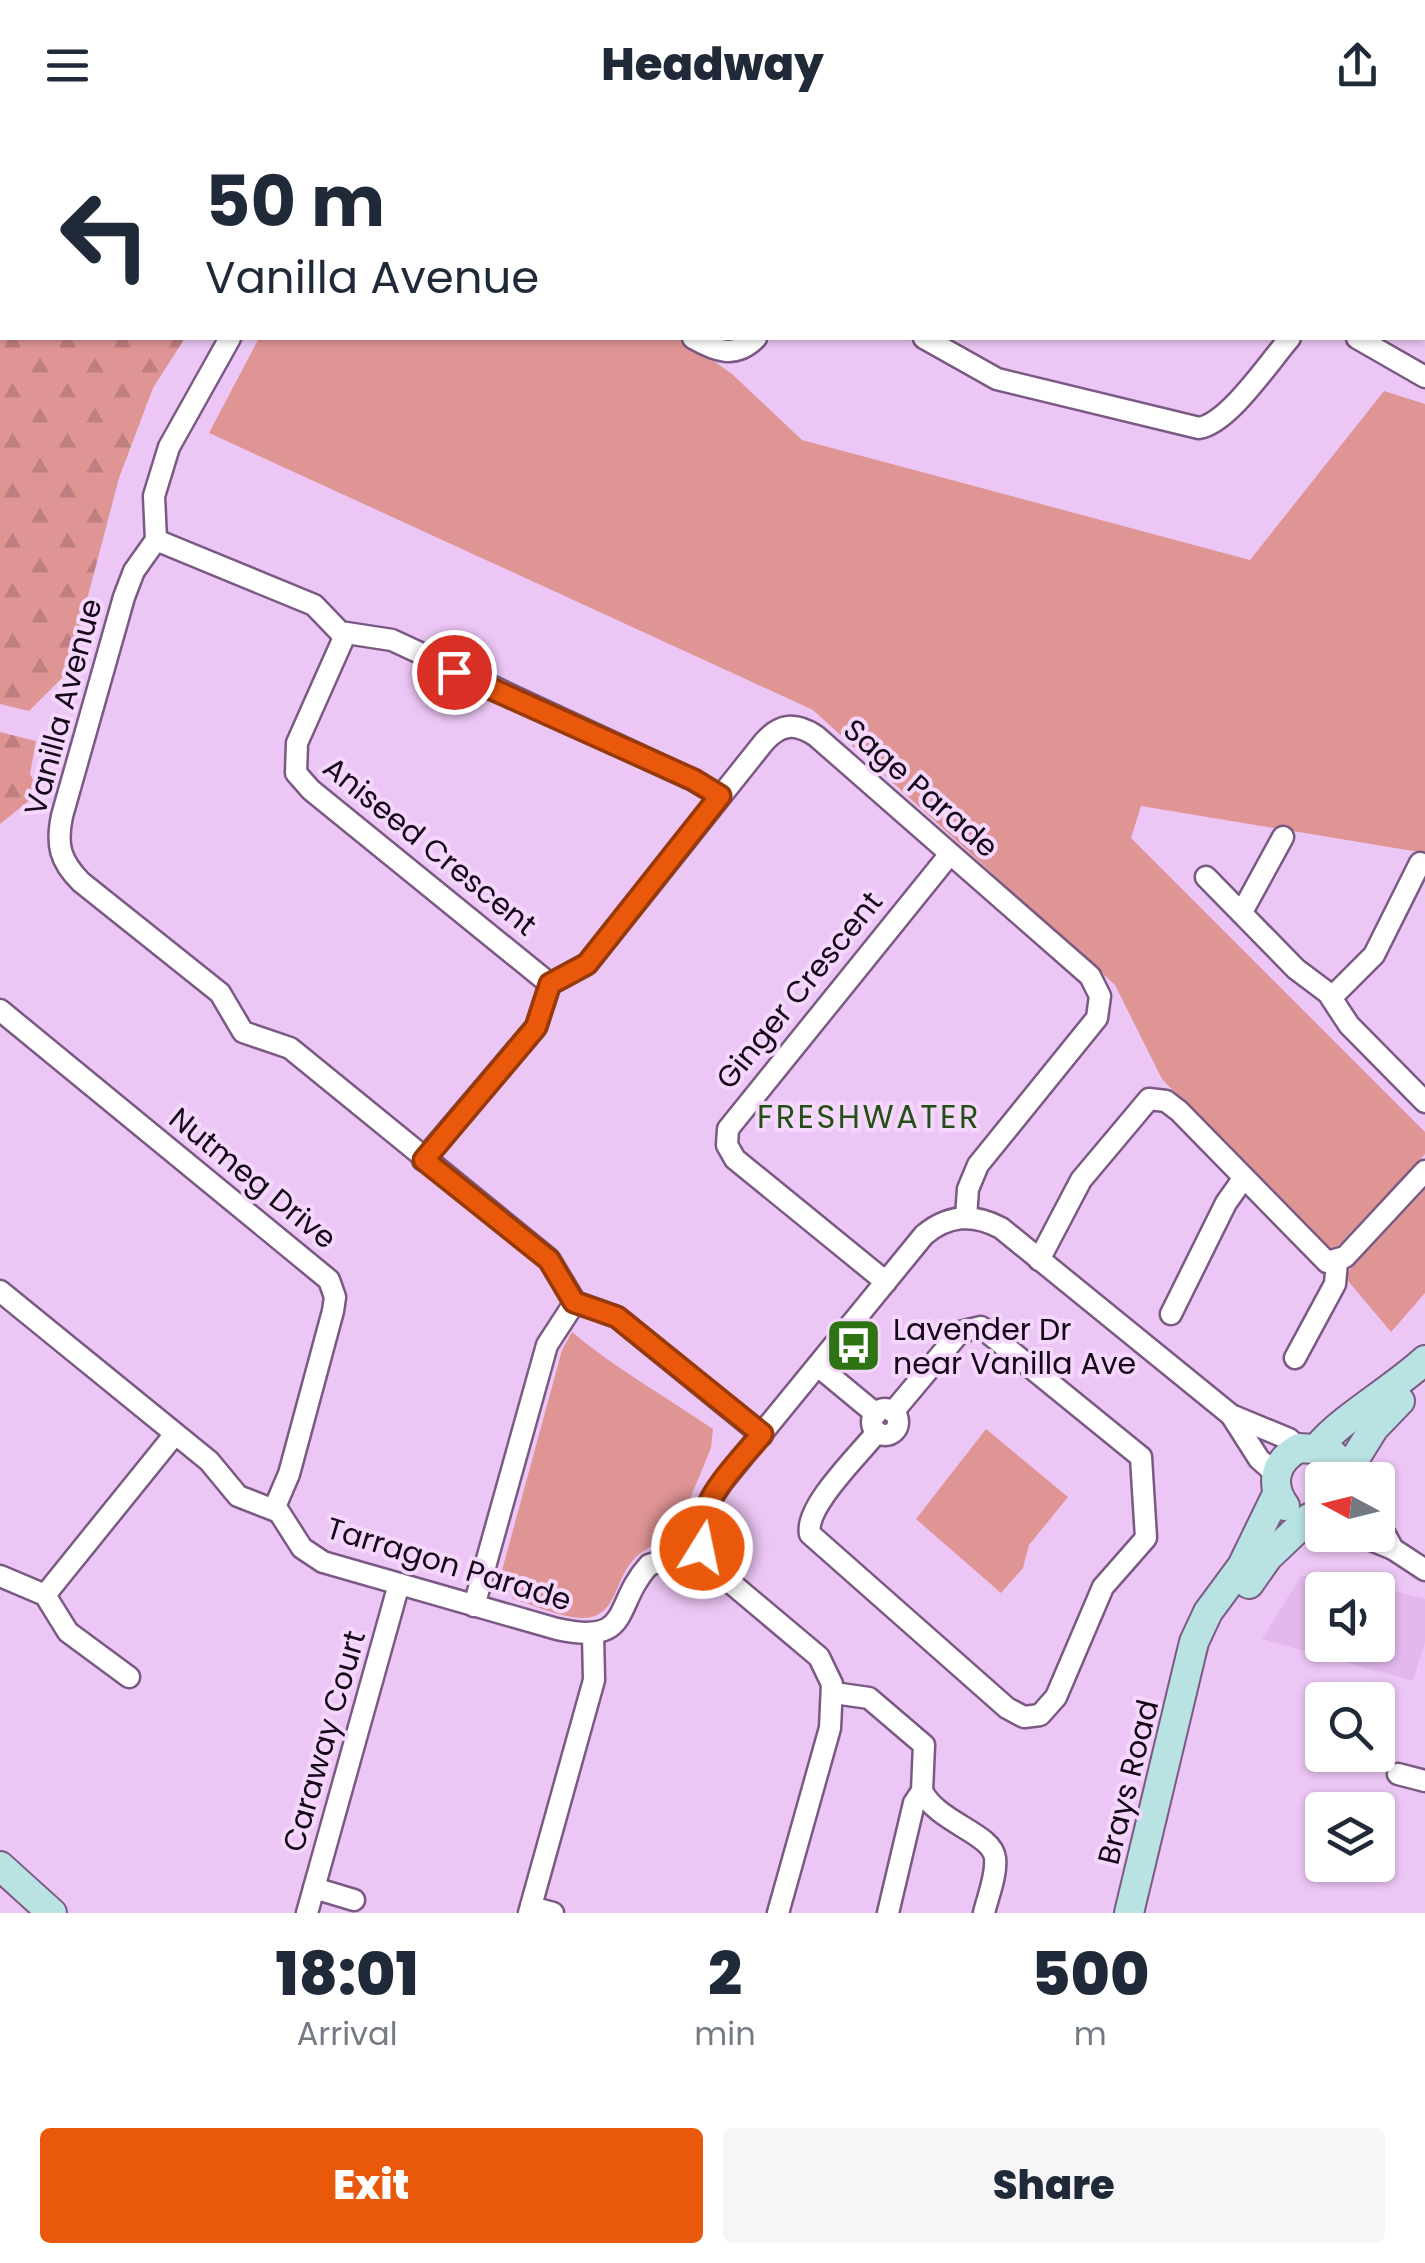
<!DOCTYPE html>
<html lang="en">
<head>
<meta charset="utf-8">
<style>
	body { margin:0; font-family:Poppins,sans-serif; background:#f6f6f7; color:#1f2937; height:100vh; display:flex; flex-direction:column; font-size:38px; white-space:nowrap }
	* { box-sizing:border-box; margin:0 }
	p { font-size:32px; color:#747a83 }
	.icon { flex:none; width:55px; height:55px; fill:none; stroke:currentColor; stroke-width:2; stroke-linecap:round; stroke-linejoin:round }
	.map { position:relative; height:1783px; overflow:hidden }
	.details { display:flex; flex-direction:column; background:#fff; flex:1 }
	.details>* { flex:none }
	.top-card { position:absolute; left:0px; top:0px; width:1425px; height:210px; box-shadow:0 2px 8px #0004; background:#fff; color:#1f2937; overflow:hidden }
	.needle { width:65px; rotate:277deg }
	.controls { position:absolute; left:1305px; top:1332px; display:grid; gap:20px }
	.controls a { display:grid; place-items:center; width:90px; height:90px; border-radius:10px; background:#fff; box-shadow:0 2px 8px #0004; font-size:50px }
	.pin { position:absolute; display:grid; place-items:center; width:85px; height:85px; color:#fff; margin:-42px; border:5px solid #fff; border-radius:50%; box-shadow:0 2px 10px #0007 }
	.me { position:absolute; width:110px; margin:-55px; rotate:10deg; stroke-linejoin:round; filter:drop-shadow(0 0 8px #0008) }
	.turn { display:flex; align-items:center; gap:35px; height:210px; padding:0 40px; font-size:45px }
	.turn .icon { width:130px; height:130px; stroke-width:2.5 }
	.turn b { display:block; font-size:70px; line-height:85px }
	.eta { display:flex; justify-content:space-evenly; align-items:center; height:170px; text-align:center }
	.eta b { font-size:60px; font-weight:800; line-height:70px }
	.cta { display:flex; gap:20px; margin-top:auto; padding:20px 40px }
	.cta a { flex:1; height:115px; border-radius:10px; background:#ea580c; color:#fff; font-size:40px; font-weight:800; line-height:115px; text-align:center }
	.cta a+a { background:#f6f6f7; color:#1f2937 }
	header { display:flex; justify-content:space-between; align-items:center; height:130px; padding:0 40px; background:#fff; font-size:45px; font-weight:800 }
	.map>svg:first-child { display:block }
	.built { fill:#e2b8ed; fill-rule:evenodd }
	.green { fill:#e09595 }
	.forest { fill:url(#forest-firs) }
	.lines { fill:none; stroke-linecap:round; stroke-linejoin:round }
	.street-casing { stroke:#7a5982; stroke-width:25 }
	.secondary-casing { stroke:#7a5982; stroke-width:32 }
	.street { stroke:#fff; stroke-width:20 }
	.secondary { stroke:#b9e2e3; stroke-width:28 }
	.route-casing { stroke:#983908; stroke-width:25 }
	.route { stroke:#ea580c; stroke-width:18 }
	.labels { text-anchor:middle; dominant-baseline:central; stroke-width:8; stroke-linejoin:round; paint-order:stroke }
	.street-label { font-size:30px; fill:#140717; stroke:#f5d7fd }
	.poi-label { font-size:30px; fill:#140717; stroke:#f5d7fd; text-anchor:start }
	.neighbourhood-label { font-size:32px; letter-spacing:2.5px; fill:#234f15; stroke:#f5d7fd }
</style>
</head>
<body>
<header><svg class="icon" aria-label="menu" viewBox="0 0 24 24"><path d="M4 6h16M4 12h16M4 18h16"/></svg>Headway<svg class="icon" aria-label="share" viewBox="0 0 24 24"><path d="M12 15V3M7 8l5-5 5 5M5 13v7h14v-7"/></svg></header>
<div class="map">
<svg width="1425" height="1783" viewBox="0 0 1425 1783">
	<defs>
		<pattern id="forest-firs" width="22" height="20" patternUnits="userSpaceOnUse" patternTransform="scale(2.5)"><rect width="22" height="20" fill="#e09595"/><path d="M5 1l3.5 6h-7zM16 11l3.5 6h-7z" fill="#bf7f80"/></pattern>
	</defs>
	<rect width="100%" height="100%" fill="#ecc7f5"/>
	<path class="built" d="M1335 1445 1425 1469V1512L1413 1551 1262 1509 1301 1446ZM1322 1460H1378V1515H1322Z"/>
	<g class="green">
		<polygon points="259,208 682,208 732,244 802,310 1250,430 1384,261 1425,274 1425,723 1141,676 1131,708 1425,1002 1425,1024 1331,1123 1162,949 1115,855 813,580 209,303"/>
		<polygon points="1425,1059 1425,1163 1391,1202 1344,1146"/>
		<path d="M572 1202C616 1239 665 1266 713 1299L711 1318 675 1405C658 1413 641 1419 630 1434 614 1455 615 1489 581 1488 560 1487 534 1475 513 1469L501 1444 562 1220Z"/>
		<polygon points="986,1299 1068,1367 1029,1415 1023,1438 1001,1463 916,1389"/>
	</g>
	<g class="forest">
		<polygon points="0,0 290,2 2,2 2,208 185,208 153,258 119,348 68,542 29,581 0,574"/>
		<polygon points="0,602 36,611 30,644 40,662 0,694"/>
	</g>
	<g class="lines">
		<defs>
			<g id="street">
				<polyline points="1008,0 1013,2"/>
				<polyline points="378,2 381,0"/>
				<polyline points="650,2 652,0"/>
				<path d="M230 208 169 317 154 366 156 410 134 441 124 467 62 686C56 715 60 731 81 752L220 863 243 902 290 918 549 1129 575 1172 617 1187 762 1305"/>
				<path d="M693 208C716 221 735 229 756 208"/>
				<path d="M924 208 997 249 1199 298C1229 293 1269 232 1290 208"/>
				<polyline points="1357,208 1425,247"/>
				<polyline points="156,410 314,475 340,502 392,510 693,650 720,666"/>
				<polyline points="345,505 297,613 296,643 311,660 550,854"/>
				<polyline points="1206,747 1296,839 1328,863 1349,895 1425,972"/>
				<polyline points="1242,782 1283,707"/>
				<polyline points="1332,867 1374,825 1420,733"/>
				<polyline points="0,880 329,1150 335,1167 333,1181 289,1344 274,1379"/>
				<path d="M423 1030 536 897 550 854 587 834 764 612C780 594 795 592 816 606L1090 846 1100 866 1097 888 978 1035 968 1059 966 1087"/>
				<polyline points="1039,1130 1081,1050 1149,969 1166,971 1179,981 1327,1132 1345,1127 1425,1041"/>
				<polyline points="886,1152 735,1029 727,1015 728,999 950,724"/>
				<path d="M0 1161 209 1331 238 1366 279 1382 302 1418 323 1432 557 1499C634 1516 612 1475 649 1435L702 1418"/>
				<polyline points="1171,1184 1226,1073 1243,1049"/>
				<polyline points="1295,1228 1335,1154 1337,1132"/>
				<polyline points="818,1236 876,1284"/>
				<circle cx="885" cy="1292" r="13"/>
				<polyline points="1231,1285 1259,1329 1276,1344"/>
				<path d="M877 1302C860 1324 804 1377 810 1404L1007 1578 1024 1587 1040 1585 1056 1567 1103 1457 1146 1408 1141 1327 981 1197 960 1202 893 1282"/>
				<polyline points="1378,1392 1393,1419 1425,1440"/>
				<polyline points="1359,1405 1393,1419"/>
				<polyline points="0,1446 45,1465 68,1502 129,1547"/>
				<polyline points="45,1465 175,1304"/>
				<polyline points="474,1476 547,1215 575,1172"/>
				<polyline points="834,1563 869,1568 924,1615 922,1661 914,1673 888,1783"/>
				<polyline points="1398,1644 1425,1651"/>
				<path d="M922 1661C938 1693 992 1703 995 1728 997 1745 988 1766 984 1783"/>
				<polyline points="314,1758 354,1770"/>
				<polyline points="531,1777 553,1783"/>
				<polyline points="307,1783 399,1454"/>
				<polyline points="529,1783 594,1550 593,1504"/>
				<path d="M778 1783 830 1598 832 1554 819 1527 712 1437C691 1406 703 1378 723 1351L924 1105C948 1085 973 1083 1001 1098L1231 1285 1289 1309 1299 1318"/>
			</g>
			<g id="secondary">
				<path d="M1319 1316C1342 1288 1395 1258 1425 1230"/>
				<polyline points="1346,1343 1374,1298 1400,1271"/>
				<path d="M1285 1376C1269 1354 1275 1331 1299 1318L1328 1320 1343 1334 1347 1350"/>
				<polyline points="1249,1454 1268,1427 1309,1388"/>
				<polyline points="0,1736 52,1783"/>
				<polyline points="1129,1783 1194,1512 1208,1482 1242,1436 1277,1364"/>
			</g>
		</defs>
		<use href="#street" class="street-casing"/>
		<use href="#secondary" class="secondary-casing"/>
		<use href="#street" class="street"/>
		<use href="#secondary" class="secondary"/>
	</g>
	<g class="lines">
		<defs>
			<path id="route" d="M454 542 694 650 720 666 587 834 550 854 536 897 424 1030 549 1130 574 1172 617 1187 762 1304C735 1337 694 1372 702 1418"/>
		</defs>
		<use href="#route" class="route-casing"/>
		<use href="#route" class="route"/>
	</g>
	<defs>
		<symbol id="bus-square" viewBox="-11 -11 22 22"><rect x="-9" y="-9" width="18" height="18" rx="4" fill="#2e7415" stroke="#f5d7fd"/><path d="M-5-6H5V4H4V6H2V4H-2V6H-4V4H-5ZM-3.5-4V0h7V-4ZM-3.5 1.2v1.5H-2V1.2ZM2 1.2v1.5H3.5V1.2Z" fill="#fff"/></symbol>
	</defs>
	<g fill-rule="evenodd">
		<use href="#bus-square" x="822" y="1184" width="63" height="63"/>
	</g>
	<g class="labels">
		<g class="street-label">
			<text transform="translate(63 577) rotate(-75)">Vanilla Avenue</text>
			<text transform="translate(921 658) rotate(41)">Sage Parade</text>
			<text transform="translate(430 716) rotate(39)">Aniseed Crescent</text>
			<text transform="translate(799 860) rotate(-51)">Ginger Crescent</text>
			<text transform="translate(253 1048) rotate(39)">Nutmeg Drive</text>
			<text transform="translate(449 1434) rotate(17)">Tarragon Parade</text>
			<text transform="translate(324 1611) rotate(-74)">Caraway Court</text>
			<text transform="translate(1128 1652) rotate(-76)">Brays Road</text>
		</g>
		<g class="poi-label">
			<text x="893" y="1199">Lavender Dr<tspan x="893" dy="34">near Vanilla Ave</tspan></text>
		</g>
		<g class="neighbourhood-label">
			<text x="869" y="986">FRESHWATER</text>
		</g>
	</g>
</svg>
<div class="controls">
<a><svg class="needle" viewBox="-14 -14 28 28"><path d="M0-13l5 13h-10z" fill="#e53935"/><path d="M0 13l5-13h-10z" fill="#747a83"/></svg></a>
<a><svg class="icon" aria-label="sound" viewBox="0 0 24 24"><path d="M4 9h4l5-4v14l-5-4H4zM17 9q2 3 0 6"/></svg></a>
<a><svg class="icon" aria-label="search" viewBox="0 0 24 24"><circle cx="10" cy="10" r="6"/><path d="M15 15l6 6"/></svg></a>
<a><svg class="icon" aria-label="layers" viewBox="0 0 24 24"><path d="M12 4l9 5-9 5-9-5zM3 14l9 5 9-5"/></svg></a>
</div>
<div class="pin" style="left:454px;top:542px;background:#d93025"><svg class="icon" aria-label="arrive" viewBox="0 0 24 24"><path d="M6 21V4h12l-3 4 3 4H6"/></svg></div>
<svg class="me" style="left:702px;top:1418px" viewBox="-20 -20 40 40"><circle r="17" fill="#ea580c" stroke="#fff" stroke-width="3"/><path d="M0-11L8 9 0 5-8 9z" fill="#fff"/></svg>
<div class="top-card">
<div class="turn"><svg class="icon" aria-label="left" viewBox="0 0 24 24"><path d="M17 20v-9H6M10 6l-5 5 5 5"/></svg><div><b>50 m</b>Vanilla Avenue</div></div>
</div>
</div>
<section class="details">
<div class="eta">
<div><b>18:01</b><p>Arrival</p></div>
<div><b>2</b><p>min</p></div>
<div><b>500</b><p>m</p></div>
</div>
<div class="cta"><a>Exit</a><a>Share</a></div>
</section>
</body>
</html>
